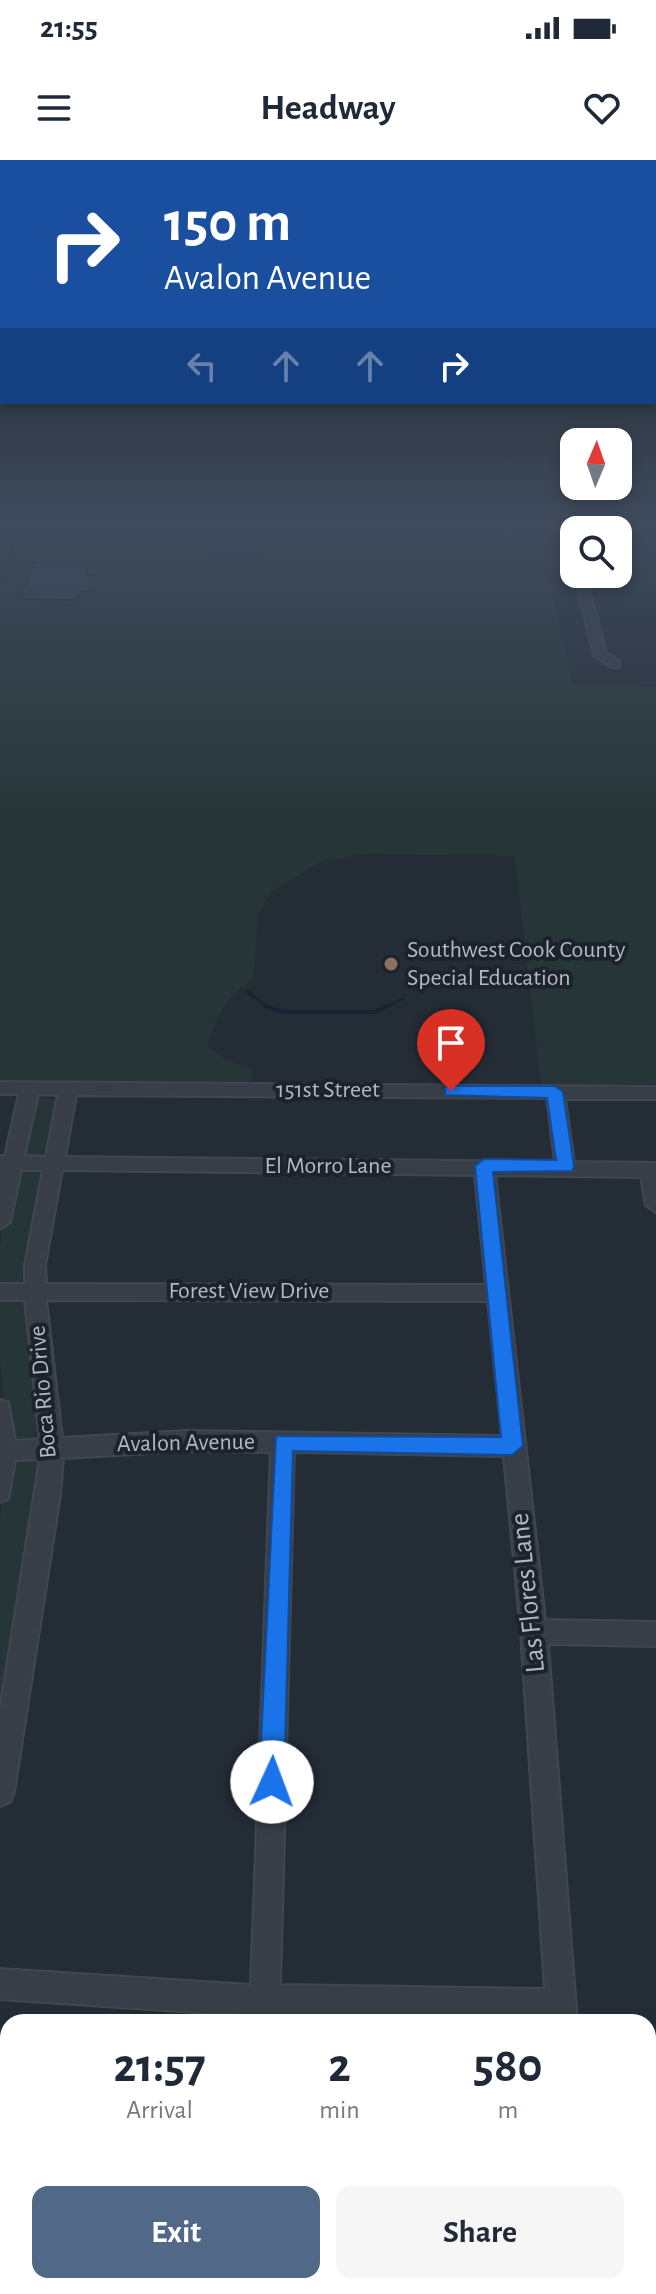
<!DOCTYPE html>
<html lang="en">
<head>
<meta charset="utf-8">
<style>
	body { margin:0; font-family:"Alegreya Sans",sans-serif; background:#f6f6f7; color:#1f2937; height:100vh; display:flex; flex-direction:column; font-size:30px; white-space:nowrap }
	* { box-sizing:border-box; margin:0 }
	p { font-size:26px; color:#747a83 }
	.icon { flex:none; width:44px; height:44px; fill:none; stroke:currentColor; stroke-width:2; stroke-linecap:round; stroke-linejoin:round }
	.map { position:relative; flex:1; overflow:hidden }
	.sheet { position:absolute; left:0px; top:1854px; width:656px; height:280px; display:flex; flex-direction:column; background:#fff; border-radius:24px 24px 0 0; box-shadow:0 4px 12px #0003 }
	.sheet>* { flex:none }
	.guide { position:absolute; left:0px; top:0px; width:656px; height:244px; box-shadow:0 4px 12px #0003; background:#1a4fa0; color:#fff; overflow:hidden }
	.needle { width:52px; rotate:2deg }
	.tools { position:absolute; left:560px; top:268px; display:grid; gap:16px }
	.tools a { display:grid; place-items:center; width:72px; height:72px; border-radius:16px; background:#fff; box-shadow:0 4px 12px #0003; font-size:40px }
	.pin { position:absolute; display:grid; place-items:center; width:68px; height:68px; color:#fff; margin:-82px -34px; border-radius:50% 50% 50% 0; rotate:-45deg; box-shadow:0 0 8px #0007 }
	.pin .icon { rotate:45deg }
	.me { position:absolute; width:88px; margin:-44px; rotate:2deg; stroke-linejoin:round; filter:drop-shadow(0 0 6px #0008) }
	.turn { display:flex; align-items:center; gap:28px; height:168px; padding:0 32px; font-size:36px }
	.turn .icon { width:104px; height:104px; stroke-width:2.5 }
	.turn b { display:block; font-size:56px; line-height:68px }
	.lanes { display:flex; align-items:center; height:76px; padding:0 32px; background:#0003; justify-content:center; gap:40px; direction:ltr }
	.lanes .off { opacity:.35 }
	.eta { display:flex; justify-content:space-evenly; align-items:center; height:136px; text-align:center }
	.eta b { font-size:48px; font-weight:700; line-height:56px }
	.button { display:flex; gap:16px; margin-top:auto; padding:16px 32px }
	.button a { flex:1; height:92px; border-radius:16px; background:#526888; color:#fff; font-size:32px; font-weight:700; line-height:92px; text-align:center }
	.button a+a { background:#f6f6f7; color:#1f2937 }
	.status { display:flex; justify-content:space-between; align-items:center; height:56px; padding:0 40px; background:#fff; direction:ltr }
	.status svg { height:22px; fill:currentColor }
	header { display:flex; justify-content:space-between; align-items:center; height:104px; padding:0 32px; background:#fff; font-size:36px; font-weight:700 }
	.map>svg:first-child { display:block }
	.green { fill:#263637 }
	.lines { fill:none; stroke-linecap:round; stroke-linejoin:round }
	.stream-far2 { stroke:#192433; stroke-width:2 }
	.stream-far1 { stroke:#192433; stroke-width:3 }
	.stream { stroke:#192433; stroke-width:4 }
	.building { fill:#333e4a; stroke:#1e252e; stroke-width:2 }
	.minor-casing { stroke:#404750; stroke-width:4 }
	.minor { fill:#373e47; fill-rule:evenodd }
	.route { fill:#1a73e8; stroke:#114b97; stroke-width:2 }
	.education-dot { fill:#8d6e63; stroke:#1c232c; stroke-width:3 }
	.labels { text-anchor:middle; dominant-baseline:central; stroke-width:8; stroke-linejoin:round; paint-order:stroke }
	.poi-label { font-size:24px; fill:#b2b9c3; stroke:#1c232c; text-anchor:start }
	.street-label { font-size:24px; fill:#b2b9c3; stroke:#1c232c }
	.near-street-label { font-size:28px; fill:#b2b9c3; stroke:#1c232c }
</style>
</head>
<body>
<div class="status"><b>21:55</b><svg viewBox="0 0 49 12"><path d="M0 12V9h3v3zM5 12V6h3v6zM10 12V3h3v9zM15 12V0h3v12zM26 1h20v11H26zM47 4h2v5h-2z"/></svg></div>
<header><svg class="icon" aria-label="menu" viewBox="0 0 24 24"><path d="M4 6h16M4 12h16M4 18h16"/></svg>Headway<svg class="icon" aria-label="heart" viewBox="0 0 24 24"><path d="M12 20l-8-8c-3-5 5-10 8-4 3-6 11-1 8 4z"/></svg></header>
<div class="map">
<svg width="656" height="2134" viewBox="0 0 656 2134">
	<rect width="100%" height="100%" fill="#242c36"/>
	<g class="green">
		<path d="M0 365H212L207 398H258L262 365H537L573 526 656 527V924L541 925 515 696 367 694 322 701 271 732 258 753 253 819C229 835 213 858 208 887L227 900 252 909 251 926 0 923Z"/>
		<polygon points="44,936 59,942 50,989 41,996 24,995 34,939"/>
		<polygon points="24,1010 44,1013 27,1113 19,1123 0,1121 0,1086 14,1016"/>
		<polygon points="25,1140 29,1147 42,1266 32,1277 17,1279 8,1275 0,1197 0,1141"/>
		<polygon points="16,1298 38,1299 42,1306 0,1573 0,1361 7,1309"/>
	</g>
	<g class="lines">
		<polyline class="stream-far2" points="0,419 21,365"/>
		<g class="stream-far1">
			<polyline points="247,831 269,848"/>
			<polyline points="383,848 403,839"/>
		</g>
		<polyline class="stream" points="265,846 283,852 375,852 387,846"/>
	</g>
	<polygon class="building" points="34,403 90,403 86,415 94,415 89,431 81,431 78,440 20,439"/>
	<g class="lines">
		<defs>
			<g id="minor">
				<polygon points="562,365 572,365 574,396 568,393"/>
				<polygon points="574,413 585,414 606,493 619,501 619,507 611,507 594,495"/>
				<path d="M0 922 656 927V939H565L574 1002 656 1003V1052L646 1045 641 1017 495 1015 545 1460 656 1462V1486L548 1484 577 1862 209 1853 0 1839V1809L251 1825 271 1292 186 1291 63 1298 60 1335 14 1632 10 1642 0 1646V1551L40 1299 15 1300 8 1339 0 1342V1240L8 1242 15 1281 40 1279 25 1140H0V1124H25V1105L43 1010H21L10 1062 0 1069V996H5L19 934H0ZM38 934 58 935 46 997 24 996ZM76 935 547 938 555 1002 65 997ZM62 1010 475 1015 486 1125 46 1124 45 1105ZM46 1140 488 1141 502 1276 186 1271 62 1278ZM294 1292 504 1296 521 1472 545 1829 280 1825Z"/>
				<polygon points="571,2126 605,2126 606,2134 572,2134"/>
			</g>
		</defs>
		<use href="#minor" class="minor-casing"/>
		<use href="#minor" class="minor"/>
	</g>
	<linearGradient id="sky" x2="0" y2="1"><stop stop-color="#14181e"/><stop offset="0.55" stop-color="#3f4b5d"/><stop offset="1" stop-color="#3f4b5d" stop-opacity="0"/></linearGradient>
	<rect width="656" height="664" fill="url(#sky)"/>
	<polygon class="route" points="451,926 555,926 563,932 574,1006 572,1011 493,1012 523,1286 512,1295 293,1291 284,1622 281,1631 272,1635 263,1631 259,1622 276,1276 501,1277 475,1006 484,999 556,1000 547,938 445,935 445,927"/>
	<circle class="education-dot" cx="391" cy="804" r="8"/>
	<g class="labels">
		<g class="poi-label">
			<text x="407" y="790">Southwest Cook County<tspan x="407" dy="28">Special Education</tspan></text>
		</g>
		<g class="street-label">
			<text x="328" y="930">151st Street</text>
			<text x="328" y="1006">El Morro Lane</text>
			<text x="249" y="1131">Forest View Drive</text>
			<text transform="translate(43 1232) rotate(-95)">Boca Rio Drive</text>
			<text transform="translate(186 1283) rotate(-1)">Avalon Avenue</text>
		</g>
		<g class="near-street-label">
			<text transform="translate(528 1433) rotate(-96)">Las Flores Lane</text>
		</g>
	</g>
</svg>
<div class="tools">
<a><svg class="needle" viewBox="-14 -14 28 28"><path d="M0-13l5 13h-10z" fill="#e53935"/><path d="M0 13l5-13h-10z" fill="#747a83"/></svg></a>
<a><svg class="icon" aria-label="search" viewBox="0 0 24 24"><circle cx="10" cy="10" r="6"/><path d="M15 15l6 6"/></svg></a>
</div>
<div class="pin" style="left:451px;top:931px;background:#d93025"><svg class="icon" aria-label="arrive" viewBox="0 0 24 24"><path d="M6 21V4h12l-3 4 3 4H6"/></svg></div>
<svg class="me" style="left:272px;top:1622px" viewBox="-20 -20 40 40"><circle r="19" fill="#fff"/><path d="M0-13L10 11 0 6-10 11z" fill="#1a73e8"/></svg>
<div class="guide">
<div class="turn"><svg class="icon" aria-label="right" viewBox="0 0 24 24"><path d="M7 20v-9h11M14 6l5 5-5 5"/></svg><div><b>150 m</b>Avalon Avenue</div></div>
<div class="lanes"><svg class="icon off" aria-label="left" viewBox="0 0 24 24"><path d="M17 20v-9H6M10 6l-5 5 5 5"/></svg><svg class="icon off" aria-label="ahead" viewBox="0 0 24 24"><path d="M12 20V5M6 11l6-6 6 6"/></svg><svg class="icon off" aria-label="ahead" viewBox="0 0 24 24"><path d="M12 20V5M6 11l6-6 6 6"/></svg><svg class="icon" aria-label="right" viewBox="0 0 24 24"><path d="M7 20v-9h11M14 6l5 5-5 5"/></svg></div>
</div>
<section class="sheet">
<div class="eta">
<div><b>21:57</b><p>Arrival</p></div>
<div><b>2</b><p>min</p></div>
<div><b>580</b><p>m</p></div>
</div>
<div class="button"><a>Exit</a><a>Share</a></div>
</section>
</div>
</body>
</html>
